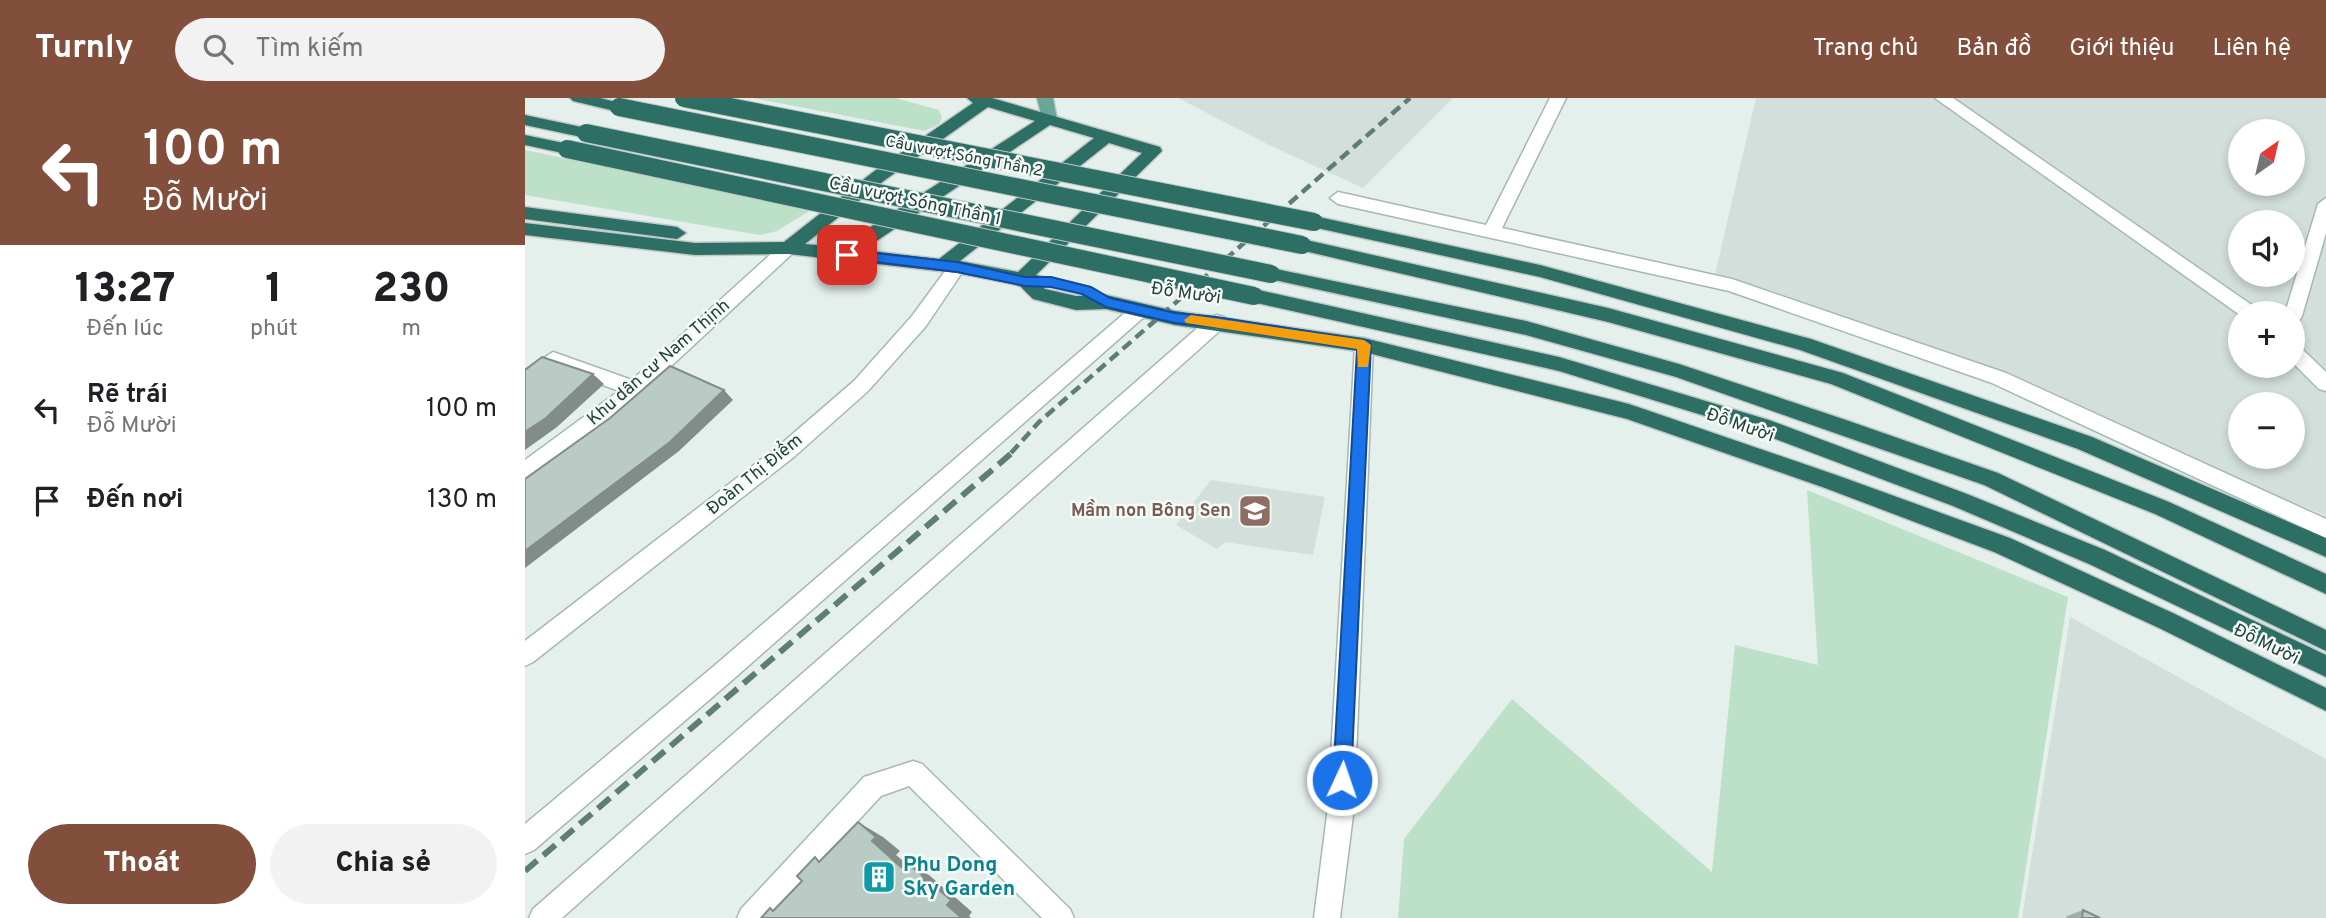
<!DOCTYPE html>
<html lang="vi">
<head>
<meta charset="utf-8">
<style>
	body { margin:0; font-family:Overpass,sans-serif; background:#f2f2f2; color:#202124; height:100vh; display:flex; flex-direction:column; font-size:26px; white-space:nowrap }
	* { box-sizing:border-box; margin:0 }
	p { font-size:23px; color:#757577 }
	.icon { flex:none; width:38px; height:38px; fill:none; stroke:currentColor; stroke-width:2; stroke-linecap:round; stroke-linejoin:round }
	.map { position:relative; flex:1; overflow:hidden }
	.panel { display:flex; flex-direction:column; background:#fff; width:525px }
	.panel>* { flex:none }
	.banner { background:#814f3c; color:#fff; overflow:hidden }
	.needle { width:46px; rotate:34deg }
	.fabs { position:absolute; left:1703px; top:21px; display:grid; gap:14px }
	.fabs a { display:grid; place-items:center; width:77px; height:77px; border-radius:50%; background:#fff; box-shadow:0 4px 10px #0003; font-size:35px }
	.pin { position:absolute; display:grid; place-items:center; width:60px; height:60px; color:#fff; margin:-30px; border-radius:14px; box-shadow:0 4px 10px #0006 }
	.me { position:absolute; width:77px; margin:-38px; rotate:3deg; stroke-linejoin:round; filter:drop-shadow(0 0 5px #0008) }
	.turn { display:flex; align-items:center; gap:24px; height:147px; padding:0 28px; font-size:32px }
	.turn .icon { width:91px; height:91px; stroke-width:2.5 }
	.turn b { display:block; font-size:49px; line-height:60px }
	.eta { display:flex; justify-content:space-evenly; align-items:center; height:119px; text-align:center }
	.eta b { font-size:42px; font-weight:800; line-height:49px }
	.cta { display:flex; gap:14px; margin-top:auto; padding:14px 28px }
	.cta a { flex:1; height:80px; border-radius:42px; background:#814f3c; color:#fff; font-size:28px; font-weight:800; line-height:80px; text-align:center }
	.cta a+a { background:#f2f2f2; color:#202124 }
	ul { padding:0; list-style:none }
	li { display:flex; align-items:center; gap:21px; height:91px; padding:0 28px }
	li div { flex:1 }
	li b { display:block; font-size:26px }
	li em { font-style:normal }
	header { display:flex; align-items:center; gap:42px; box-sizing:border-box; height:98px; padding:0 35px; background:#814f3c; color:#fff }
	header strong { font-size:33px }
	nav { display:flex; gap:38px; margin-inline-start:auto; font-size:24px }
	.search { width:490px; height:63px; background:#f2f2f2; display:flex; align-items:center; gap:18px; box-sizing:border-box; padding:0 24px; border-radius:38px; color:#757577; font-size:26px }
	main { display:flex; flex:1; min-height:0 }
	.map>svg:first-child { display:block }
	.built { fill:#d3dfda; fill-rule:evenodd }
	.green { fill:#bde0c8 }
	.lines { fill:none; stroke-linecap:round; stroke-linejoin:round }
	.minor-casing { stroke:#a7b8b3; stroke-width:3 }
	.major-casing { stroke:#c1cac8; stroke-width:3 }
	.highway-casing { stroke:#c1cac8; stroke-width:3 }
	.minor { fill:#fff; fill-rule:evenodd }
	.major { fill:#68a698; fill-rule:evenodd }
	.highway { fill:#2d6f64; fill-rule:evenodd }
	.rail-far1 { stroke:#5e7d76; stroke-width:4.5; stroke-dasharray:11 6; stroke-linecap:butt }
	.rail { stroke:#5e7d76; stroke-width:6; stroke-dasharray:16 8; stroke-linecap:butt }
	.highway-bridge-casing { stroke:#c1cac8; stroke-width:20; stroke-linecap:butt }
	.highway-bridge { stroke:#2d6f64; stroke-width:18 }
	.wall { fill:#a0aea9 }
	.shaded-wall { fill:#828d89 }
	.building { fill:#bacac4; stroke:#828d89; stroke-width:2 }
	.route { fill:#1a73e8; stroke:#114b97; stroke-width:2 }
	.slow { fill:#f59e0b }
	.labels { text-anchor:middle; dominant-baseline:central; stroke-width:5; stroke-linejoin:round; paint-order:stroke }
	.far-street-label { font-size:16px; fill:#23423b; stroke:#f6fbf8 }
	.street-label { font-size:18px; fill:#23423b; stroke:#f6fbf8 }
	.education-label { font-size:18px; font-weight:bold; fill:#785e54; stroke:#f6fbf8; text-anchor:end }
	.near-culture-label { font-size:21px; font-weight:bold; fill:#0d838f; stroke:#f6fbf8; text-anchor:start }
</style>
</head>
<body>
<header>
<strong>Turnly</strong>
<div class="search"><svg class="icon" aria-label="search" viewBox="0 0 24 24"><circle cx="10" cy="10" r="6"/><path d="M15 15l6 6"/></svg>Tìm kiếm</div>
<nav><a>Trang chủ</a><a>Bản đồ</a><a>Giới thiệu</a><a>Liên hệ</a></nav>
</header>
<main>
<section class="panel">
<div class="banner">
<div class="turn"><svg class="icon" aria-label="left" viewBox="0 0 24 24"><path d="M17 20v-9H6M10 6l-5 5 5 5"/></svg><div><b>100 m</b>Đỗ Mười</div></div>
</div>
<div class="eta">
<div><b>13:27</b><p>Đến lúc</p></div>
<div><b>1</b><p>phút</p></div>
<div><b>230</b><p>m</p></div>
</div>
<ul>
<li><svg class="icon" aria-label="left" viewBox="0 0 24 24"><path d="M17 20v-9H6M10 6l-5 5 5 5"/></svg><div><b>Rẽ trái</b><p>Đỗ Mười</p></div><em>100 m</em></li>
<li><svg class="icon" aria-label="arrive" viewBox="0 0 24 24"><path d="M6 21V4h12l-3 4 3 4H6"/></svg><div><b>Đến nơi</b></div><em>130 m</em></li>
</ul>
<div class="cta"><a>Thoát</a><a>Chia sẻ</a></div>
</section>
<div class="map">
<svg width="1801" height="820" viewBox="0 0 1801 820">
	<rect width="100%" height="100%" fill="#e5efeb"/>
	<g class="built">
		<polygon points="653,0 928,0 838,90 744,47"/>
		<path d="M1231 0H1801V418L1577 323 1188 185ZM1715 33H1768V86H1715ZM1715 124H1768V177H1715ZM1715 215H1768V268H1715ZM1715 306H1768V359H1715Z"/>
		<polygon points="686,382 800,399 788,457 700,444 692,451 651,427"/>
		<polygon points="1545,519 1801,661 1801,820 1497,820"/>
	</g>
	<g class="green">
		<polygon points="228,0 370,0 414,12 417,19 414,26 400,33"/>
		<polygon points="0,52 286,112 252,133 235,137 0,97"/>
		<polygon points="1282,392 1543,499 1493,820 873,820 879,741 987,601 1187,774 1210,547 1293,567"/>
	</g>
	<g class="lines">
		<defs>
			<g id="minor">
				<polygon points="1025,0 1041,0 977,130 1207,181 1481,275 1801,421 1801,440 1467,285 1204,193 813,106 805,100 813,94 961,127"/>
				<polygon points="1410,0 1428,0 1731,210 1734,215 1715,217"/>
				<polygon points="1801,100 1801,135 1777,218 1774,223 1768,225 1768,215 1760,215 1793,106"/>
				<polygon points="263,144 272,150 269,154 100,311 7,379 0,381 0,362 94,293 30,269 0,289 0,272 28,254 107,282 257,146"/>
				<polygon points="432,163 438,165 441,169 438,173 401,228 343,293 270,358 8,564 0,568 0,543 256,346 329,283 387,218 426,165"/>
				<polygon points="614,206 620,208 623,213 620,218 205,584 9,752 0,756 0,726 189,568 608,208"/>
				<polygon points="692,217 699,219 701,224 699,229 37,820 4,820 8,811 685,219"/>
				<polygon points="839,240 846,242 848,247 829,709 815,820 789,820 803,709 830,247 832,242"/>
				<polygon points="1768,247 1775,249 1801,274 1801,293 1794,291 1768,265"/>
				<polygon points="388,663 397,666 545,811 549,820 517,820 384,688 356,698 243,820 212,820 216,811 339,679"/>
			</g>
			<polygon id="major" points="512,0 528,0 532,21 530,24 518,24"/>
			<g id="highway">
				<polygon points="45,0 75,0 99,6 102,9 94,14 48,3"/>
				<path d="M442 0H467L635 49 637 53 511 177 519 179 522 184 518 189 520 191 551 198 581 197 650 213 839 240 1104 306 1314 378 1485 440 1650 516 1801 590V613L1634 530 1469 454 1300 390 1102 321 839 254 650 227 581 211 551 212 508 201 495 188 488 186 432 175 263 156 170 157 0 137V125L170 145 259 144 348 74 448 5ZM463 9 510 23 336 135 319 150 280 146 360 82ZM525 27 569 40 414 161 338 152ZM584 45 617 55 493 174 435 163Z"/>
				<polygon points="0,17 61,30 69,35 61,40 0,27"/>
				<polygon points="0,37 48,47 50,51 42,56 0,47"/>
				<polygon points="0,109 152,129 161,135 152,141 0,121"/>
				<polygon points="789,118 1015,167 1286,241 1567,339 1801,440 1801,459 1553,351 1275,252 1015,179 783,128 780,124"/>
				<polygon points="777,141 1083,210 1318,275 1644,404 1801,476 1801,496 1630,416 1306,286 1083,224 771,151 768,147 771,143"/>
				<polygon points="746,170 1001,223 1154,266 1321,322 1473,375 1801,532 1801,553 1459,387 1307,334 1151,279 1001,237 740,180 737,176 740,172"/>
				<polygon points="729,191 1034,259 1244,322 1442,396 1580,452 1801,557 1801,579 1564,466 1428,408 1232,334 1034,273 723,203 720,198 723,193"/>
			</g>
		</defs>
		<use href="#minor" class="minor-casing"/>
		<use href="#major" class="major-casing"/>
		<use href="#highway" class="highway-casing"/>
		<use href="#minor" class="minor"/>
		<use href="#major" class="major"/>
		<use href="#highway" class="highway"/>
		<polyline class="rail-far1" points="486,355 514,324 885,0"/>
		<polyline class="rail" points="0,773 488,354"/>
		<defs>
			<g id="highway-bridge">
				<polyline points="159,0 789,124"/>
				<polyline points="94,9 777,147"/>
				<polyline points="61,35 746,176"/>
				<polyline points="42,51 729,198"/>
			</g>
		</defs>
		<use href="#highway-bridge" class="highway-bridge-casing"/>
		<use href="#highway-bridge" class="highway-bridge"/>
	</g>
	<polygon class="wall" points="1558,812 1575,820 1541,820 1542,818"/>
	<g class="shaded-wall">
		<polygon points="68,276 79,286 32,329 0,352 0,334"/>
		<polygon points="199,292 208,302 154,353 0,470 0,453"/>
		<polygon points="333,724 358,739 375,753 371,757 397,779 381,764 404,777 420,791 419,793 431,800 447,814 444,818 446,820 437,820 402,794 391,785 376,769 347,743"/>
	</g>
	<g class="building">
		<polygon points="17,259 68,276 21,320 0,334 0,272"/>
		<polygon points="145,268 199,292 145,344 0,453 0,381 85,320"/>
		<polygon points="333,724 351,739 347,743 376,769 381,764 398,778 391,785 402,794 408,787 426,802 422,807 437,820 236,820 245,810 248,813 277,783 272,778 290,759 294,764"/>
		<polygon points="1558,812 1575,820 1557,820"/>
	</g>
	<polygon class="route" points="322,152 432,164 500,179 526,179 566,189 585,200 650,215 692,219 844,243 846,247 826,682 824,689 817,691 810,689 808,682 832,251 692,229 650,225 581,209 557,196 526,189 500,188 432,174 317,160 315,157"/>
	<polygon class="slow" points="666,217 839,242 846,247 843,269 833,269 832,251 661,225 659,222"/>
	<defs>
		<symbol id="school-square" viewBox="-11 -11 22 22"><rect x="-9" y="-9" width="18" height="18" rx="4" fill="#8d6e63" stroke="#f6fbf8"/><path d="M0-5L7-2L0 1L-7-2ZM-4 1L0 2.5L4 1V4Q0 6-4 4Z" fill="#fff"/></symbol>
		<symbol id="building-square" viewBox="-11 -11 22 22"><rect x="-9" y="-9" width="18" height="18" rx="4" fill="#0f9aa8" stroke="#f6fbf8"/><path d="M-4-6H4V6H1V3H-1V6H-4ZM-2.5-4.3h1.7v1.8h-1.7ZM.8-4.3h1.7v1.8H.8ZM-2.5-1h1.7V.8h-1.7ZM.8-1h1.7V.8H.8Z" fill="#fff"/></symbol>
	</defs>
	<g fill-rule="evenodd">
		<use href="#school-square" x="711" y="394" width="38" height="38"/>
		<use href="#building-square" x="335" y="760" width="38" height="38"/>
	</g>
	<g class="labels">
		<g class="far-street-label">
			<text transform="translate(439 59) rotate(11)">Cầu vượt Sóng Thần 2</text>
		</g>
		<g class="street-label">
			<text transform="translate(390 104) rotate(12)">Cầu vượt Sóng Thần 1</text>
			<text transform="translate(661 196) rotate(8)">Đỗ Mười</text>
			<text transform="translate(134 265) rotate(-41)">Khu dân cư Nam Thịnh</text>
			<text transform="translate(1215 328) rotate(19)">Đỗ Mười</text>
			<text transform="translate(230 377) rotate(-39)">Đoàn Thị Điểm</text>
			<text transform="translate(1741 547) rotate(26)">Đỗ Mười</text>
		</g>
		<g class="education-label">
			<text x="706" y="413">Mầm non Bông Sen</text>
		</g>
		<g class="near-culture-label">
			<text x="378" y="767">Phu Dong<tspan x="378" dy="24">Sky Garden</tspan></text>
		</g>
	</g>
</svg>
<div class="fabs">
<a><svg class="needle" viewBox="-14 -14 28 28"><path d="M0-13l5 13h-10z" fill="#e53935"/><path d="M0 13l5-13h-10z" fill="#757577"/></svg></a>
<a><svg class="icon" aria-label="sound" viewBox="0 0 24 24"><path d="M4 9h4l5-4v14l-5-4H4zM17 9q2 3 0 6"/></svg></a>
<a>+</a>
<a>−</a>
</div>
<div class="pin" style="left:322px;top:157px;background:#d93025"><svg class="icon" aria-label="arrive" viewBox="0 0 24 24"><path d="M6 21V4h12l-3 4 3 4H6"/></svg></div>
<svg class="me" style="left:817px;top:682px" viewBox="-20 -20 40 40"><circle r="17" fill="#1a73e8" stroke="#fff" stroke-width="3"/><path d="M0-11L8 9 0 5-8 9z" fill="#fff"/></svg>
</div>
</main>
</body>
</html>
